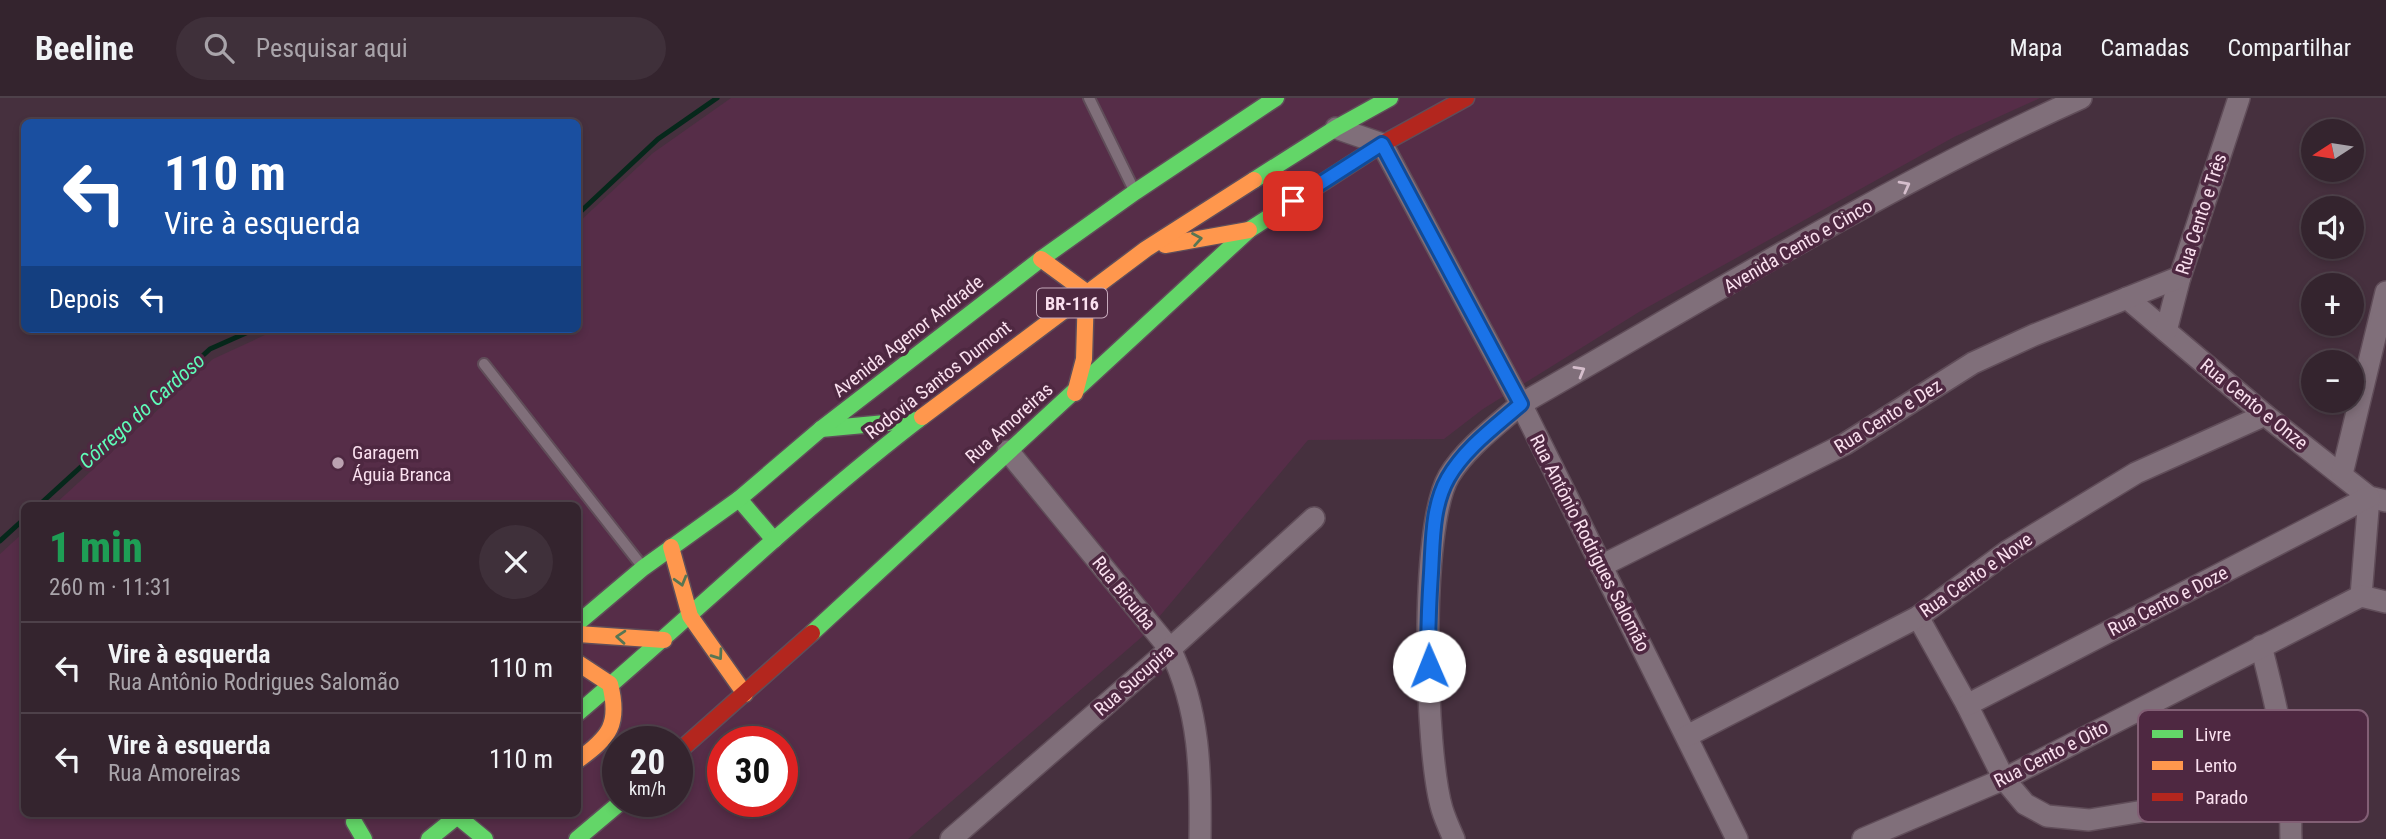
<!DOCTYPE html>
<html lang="pt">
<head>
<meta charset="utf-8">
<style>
	body { margin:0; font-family:"Roboto Condensed",sans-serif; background:#3f303a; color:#f1f3f6; height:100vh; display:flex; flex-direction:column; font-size:26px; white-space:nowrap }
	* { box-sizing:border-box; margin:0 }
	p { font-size:23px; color:#a9a4aa }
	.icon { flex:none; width:38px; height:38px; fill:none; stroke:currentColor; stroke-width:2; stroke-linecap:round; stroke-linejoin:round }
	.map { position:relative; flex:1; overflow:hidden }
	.drawer { position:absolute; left:21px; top:404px; width:560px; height:315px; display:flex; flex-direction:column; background:#34242e; border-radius:10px; box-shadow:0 4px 10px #0003,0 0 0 2px #4e414a }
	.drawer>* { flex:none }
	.top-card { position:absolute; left:21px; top:21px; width:560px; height:214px; border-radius:10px; box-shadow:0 4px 10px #0003,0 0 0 2px #4e414a; background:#1a4fa0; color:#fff; overflow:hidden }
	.needle { width:46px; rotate:258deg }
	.fabs { position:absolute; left:2301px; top:21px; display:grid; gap:14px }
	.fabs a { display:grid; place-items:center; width:63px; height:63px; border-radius:50%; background:#34242e; box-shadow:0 4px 10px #0003,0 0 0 2px #4e414a; font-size:35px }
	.speed { position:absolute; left:602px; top:628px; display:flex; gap:14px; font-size:35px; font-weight:700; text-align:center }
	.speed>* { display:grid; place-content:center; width:91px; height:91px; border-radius:50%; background:#34242e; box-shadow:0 4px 10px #0003,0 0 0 2px #4e414a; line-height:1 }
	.speed small { font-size:18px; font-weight:400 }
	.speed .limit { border:10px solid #d22; background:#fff; color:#111 }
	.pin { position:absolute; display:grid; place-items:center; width:60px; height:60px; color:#fff; margin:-30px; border-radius:14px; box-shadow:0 4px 10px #0006 }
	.me { position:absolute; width:77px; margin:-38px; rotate:359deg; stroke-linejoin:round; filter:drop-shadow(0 0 5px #0008) }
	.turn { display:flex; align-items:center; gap:24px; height:147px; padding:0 28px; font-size:32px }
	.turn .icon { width:91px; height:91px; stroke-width:2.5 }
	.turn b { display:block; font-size:49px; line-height:60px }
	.then { display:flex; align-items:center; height:66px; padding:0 28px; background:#0003; gap:14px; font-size:26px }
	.round { display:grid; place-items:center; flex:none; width:74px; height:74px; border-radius:37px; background:#3f303a }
	.headline { display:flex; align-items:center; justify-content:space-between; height:119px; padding:0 28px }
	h1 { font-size:42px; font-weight:800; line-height:52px; color:#1e9e55 }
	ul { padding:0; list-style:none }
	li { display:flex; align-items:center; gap:21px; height:91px; padding:0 28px; border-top:2px solid #4e414a }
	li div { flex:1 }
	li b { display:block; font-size:26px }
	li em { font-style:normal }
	header { display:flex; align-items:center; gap:42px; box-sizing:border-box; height:98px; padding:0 35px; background:#34242e; border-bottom:2px solid #4e414a }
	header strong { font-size:33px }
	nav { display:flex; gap:38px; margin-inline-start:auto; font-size:24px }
	.search { width:490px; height:63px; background:#3f303a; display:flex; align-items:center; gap:18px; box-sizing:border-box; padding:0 24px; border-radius:38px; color:#a9a4aa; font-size:26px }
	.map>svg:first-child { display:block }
	.built { fill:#562d48; fill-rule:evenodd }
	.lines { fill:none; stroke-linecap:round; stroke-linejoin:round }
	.stream { stroke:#06281b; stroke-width:5 }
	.lane-casing { stroke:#604d59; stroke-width:14 }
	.street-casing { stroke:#604d59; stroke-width:24 }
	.fast-casing { stroke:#604d59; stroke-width:19 }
	.slow-casing { stroke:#604d59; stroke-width:19 }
	.jam-casing { stroke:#604d59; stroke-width:19 }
	.lane { stroke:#806f7a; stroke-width:10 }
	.street { stroke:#806f7a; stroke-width:21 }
	.fast { stroke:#63d668; stroke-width:16 }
	.slow { stroke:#ff974d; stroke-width:16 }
	.jam { stroke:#b3261e; stroke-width:16 }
	.oneway { stroke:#d5becc }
	.oneway2 { stroke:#577653 }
	.route-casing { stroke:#114b97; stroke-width:18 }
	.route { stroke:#1a73e8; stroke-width:12 }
	.poi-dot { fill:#bba2b1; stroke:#4e2841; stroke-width:2.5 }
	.labels { text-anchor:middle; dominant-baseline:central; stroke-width:7; stroke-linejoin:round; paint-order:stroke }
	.shield { fill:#4e2841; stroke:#c6a9bb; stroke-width:2 }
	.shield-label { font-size:18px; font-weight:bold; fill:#fae0ef }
	.street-label { font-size:19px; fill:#fae0ef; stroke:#4e2841 }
	.poi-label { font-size:19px; fill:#fae0ef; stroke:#4e2841; text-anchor:start }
	.water-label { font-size:21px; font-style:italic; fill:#5ffbb8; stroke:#4e2841 }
	.key { fill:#4e2841; stroke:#825f75; stroke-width:2 }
	.key-label { font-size:19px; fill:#fae0ef }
</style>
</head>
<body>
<header>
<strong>Beeline</strong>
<div class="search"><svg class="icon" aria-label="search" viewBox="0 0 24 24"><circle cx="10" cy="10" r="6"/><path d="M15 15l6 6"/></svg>Pesquisar aqui</div>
<nav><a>Mapa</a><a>Camadas</a><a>Compartilhar</a></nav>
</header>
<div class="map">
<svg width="2386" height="741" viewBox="0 0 2386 741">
	<rect width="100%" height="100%" fill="#46303e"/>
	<path class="built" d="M731 0H2040L1954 39 1639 214 1483 311 1444 341 1308 342 1143 538 908 741H0V456L24 434V716H578V408H53L213 261 278 231H578V125L653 55ZM618 644H677V704H618ZM723 644H782V704H723Z"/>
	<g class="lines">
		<g class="stream">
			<polyline points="578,116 658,41 717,0"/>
			<polyline points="38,408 210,251 255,231"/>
			<polyline points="0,443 24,421"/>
		</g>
		<defs>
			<g id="lane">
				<polyline points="1089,0 1134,92"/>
				<polyline points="484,266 642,468"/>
			</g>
			<g id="street">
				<polyline points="1336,30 1382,46 1521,306 1737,741"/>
				<polyline points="2127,200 2265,317 2369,399 2386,403"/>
				<polyline points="2166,233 2180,179 2239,0"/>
				<path d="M1008 353 1170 551C1200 612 1201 675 1200 741"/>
				<polyline points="2342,376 2386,194"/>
				<polyline points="1601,468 1845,346 1973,265 2034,237 2180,179"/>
				<polyline points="2361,498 2369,399"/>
				<polyline points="1918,519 1967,607 2004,681 2025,706 2047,718 2089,722 2290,689"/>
				<path d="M2261 548C2273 594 2284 639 2290 687 2292 704 2290 723 2291 741"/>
				<polyline points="1967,607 2369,399"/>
				<polyline points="1687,638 1918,519 2008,453 2136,375 2265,317"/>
				<polyline points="951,741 1170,551 1314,420"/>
				<path d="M1454 741C1450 732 1445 721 1442 711 1425 653 1419 429 1449 378 1466 350 1496 328 1521 306 1705 201 1887 87 2081 0"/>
				<polyline points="1863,741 2004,681 2361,498 2386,504"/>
			</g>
			<g id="fast">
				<polyline points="1254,82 1336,30 1390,0"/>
				<polyline points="821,331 918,322"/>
				<polyline points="739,401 774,442"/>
				<polyline points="578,525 643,470 739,401 821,331 1041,161 1135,94 1276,0"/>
				<polyline points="812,535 1249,132 1294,103"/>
				<path d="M578 615C693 517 802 411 922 319"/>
				<polyline points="457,718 485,741"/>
				<polyline points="354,724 364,741"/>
				<polyline points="429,741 460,716"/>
				<polyline points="577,741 621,704"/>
			</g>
			<g id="slow">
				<polyline points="1165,147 1249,132"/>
				<polyline points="1041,161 1086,194 1084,261 1075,295"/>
				<polyline points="922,319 1146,151 1254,82"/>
				<polyline points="671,449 690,518 745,596"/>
				<polyline points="578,536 664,542"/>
				<path d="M578 565 610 586C620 626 610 639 578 662"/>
			</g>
			<g id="jam">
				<polyline points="1294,103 1382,46 1466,0"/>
				<polyline points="677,655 812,535"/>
			</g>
		</defs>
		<use href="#lane" class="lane-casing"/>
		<use href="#street" class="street-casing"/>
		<use href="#fast" class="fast-casing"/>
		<use href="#slow" class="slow-casing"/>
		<use href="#jam" class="jam-casing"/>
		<use href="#lane" class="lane"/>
		<use href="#street" class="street"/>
		<use href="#fast" class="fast"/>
		<use href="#slow" class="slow"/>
		<use href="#jam" class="jam"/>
	</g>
	<defs><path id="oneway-chevron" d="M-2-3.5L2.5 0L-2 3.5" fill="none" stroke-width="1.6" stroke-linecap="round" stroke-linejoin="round" transform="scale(1.75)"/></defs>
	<g class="oneway">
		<use href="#oneway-chevron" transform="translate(1905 88) rotate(-28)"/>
		<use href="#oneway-chevron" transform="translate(1580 273) rotate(-30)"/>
	</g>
	<g class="oneway2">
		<use href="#oneway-chevron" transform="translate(1197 141) rotate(-10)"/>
		<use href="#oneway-chevron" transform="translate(681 483) rotate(74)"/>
		<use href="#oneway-chevron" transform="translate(621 539) rotate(-176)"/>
		<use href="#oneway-chevron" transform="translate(718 557) rotate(55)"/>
	</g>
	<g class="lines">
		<defs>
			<path id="route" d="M1293 103 1382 46 1521 306C1496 328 1465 350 1448 380 1432 408 1433 443 1431 475 1429 506 1427 537 1429 568"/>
		</defs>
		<use href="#route" class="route-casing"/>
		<use href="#route" class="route"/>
	</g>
	<circle class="poi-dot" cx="338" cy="365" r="7"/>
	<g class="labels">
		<rect class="shield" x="1037" y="190.5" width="70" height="29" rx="5"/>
		<g class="shield-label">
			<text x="1072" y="205">BR-116</text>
		</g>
		<g class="street-label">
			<text transform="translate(2201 116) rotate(-72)">Rua Cento e Três</text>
			<text transform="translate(1798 148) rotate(-30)">Avenida Cento e Cinco</text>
			<text transform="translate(908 238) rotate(-38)">Avenida Agenor Andrade</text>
			<text transform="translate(938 282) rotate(-38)">Rodovia Santos Dumont</text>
			<text transform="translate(2254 306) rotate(39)">Rua Cento e Onze</text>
			<text transform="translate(1888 318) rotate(-32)">Rua Cento e Dez</text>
			<text transform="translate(1009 325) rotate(-42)">Rua Amoreiras</text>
			<text transform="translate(1590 445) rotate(63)">Rua Antônio Rodrigues Salomão</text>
			<text transform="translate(1976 477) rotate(-35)">Rua Cento e Nove</text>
			<text transform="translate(1124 495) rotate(51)">Rua Bicuíba</text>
			<text transform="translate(2168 503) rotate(-27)">Rua Cento e Doze</text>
			<text transform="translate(1134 582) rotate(-41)">Rua Sucupira</text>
			<text transform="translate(2051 656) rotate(-27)">Rua Cento e Oito</text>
		</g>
		<g class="poi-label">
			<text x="352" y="354">Garagem<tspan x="352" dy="22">Águia Branca</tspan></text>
		</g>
		<g class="water-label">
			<text transform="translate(142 313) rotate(-42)">Córrego do Cardoso</text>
		</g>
	</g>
	<rect x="2138" y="612" width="230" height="112" rx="10" class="key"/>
	<rect x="2152" y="632" width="31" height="8" fill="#63d668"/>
	<rect x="2152" y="663" width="31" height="9" fill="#ff974d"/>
	<rect x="2152" y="695" width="31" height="8" fill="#b3261e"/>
	<g class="key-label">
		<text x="2195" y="643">Livre</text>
		<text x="2195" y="674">Lento</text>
		<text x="2195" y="706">Parado</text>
	</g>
</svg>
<div class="fabs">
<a><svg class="needle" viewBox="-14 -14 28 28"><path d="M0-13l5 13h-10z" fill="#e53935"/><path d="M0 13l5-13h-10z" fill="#a9a4aa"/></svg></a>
<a><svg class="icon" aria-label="sound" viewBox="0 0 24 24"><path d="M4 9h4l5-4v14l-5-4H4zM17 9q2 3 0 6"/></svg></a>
<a>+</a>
<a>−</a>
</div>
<div class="speed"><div>20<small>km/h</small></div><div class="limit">30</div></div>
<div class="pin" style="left:1293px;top:103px;background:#d93025"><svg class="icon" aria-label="arrive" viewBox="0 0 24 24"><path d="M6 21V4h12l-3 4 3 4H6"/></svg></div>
<svg class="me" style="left:1429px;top:568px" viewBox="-20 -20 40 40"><circle r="19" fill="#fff"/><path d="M0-13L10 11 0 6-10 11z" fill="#1a73e8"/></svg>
<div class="top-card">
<div class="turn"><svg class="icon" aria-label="left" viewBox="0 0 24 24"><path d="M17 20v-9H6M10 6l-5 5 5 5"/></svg><div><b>110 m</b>Vire à esquerda</div></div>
<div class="then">Depois<svg class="icon" aria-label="left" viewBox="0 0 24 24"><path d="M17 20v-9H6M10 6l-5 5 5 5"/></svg></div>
</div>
<section class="drawer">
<div class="headline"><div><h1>1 min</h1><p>260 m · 11:31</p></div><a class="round"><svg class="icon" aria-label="close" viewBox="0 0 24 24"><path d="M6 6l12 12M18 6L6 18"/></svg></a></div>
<ul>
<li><svg class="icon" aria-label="left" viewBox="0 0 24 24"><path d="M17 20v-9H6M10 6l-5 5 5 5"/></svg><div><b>Vire à esquerda</b><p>Rua Antônio Rodrigues Salomão</p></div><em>110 m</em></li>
<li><svg class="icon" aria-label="left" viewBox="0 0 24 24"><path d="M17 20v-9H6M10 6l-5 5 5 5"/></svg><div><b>Vire à esquerda</b><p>Rua Amoreiras</p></div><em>110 m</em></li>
</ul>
</section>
</div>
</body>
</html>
